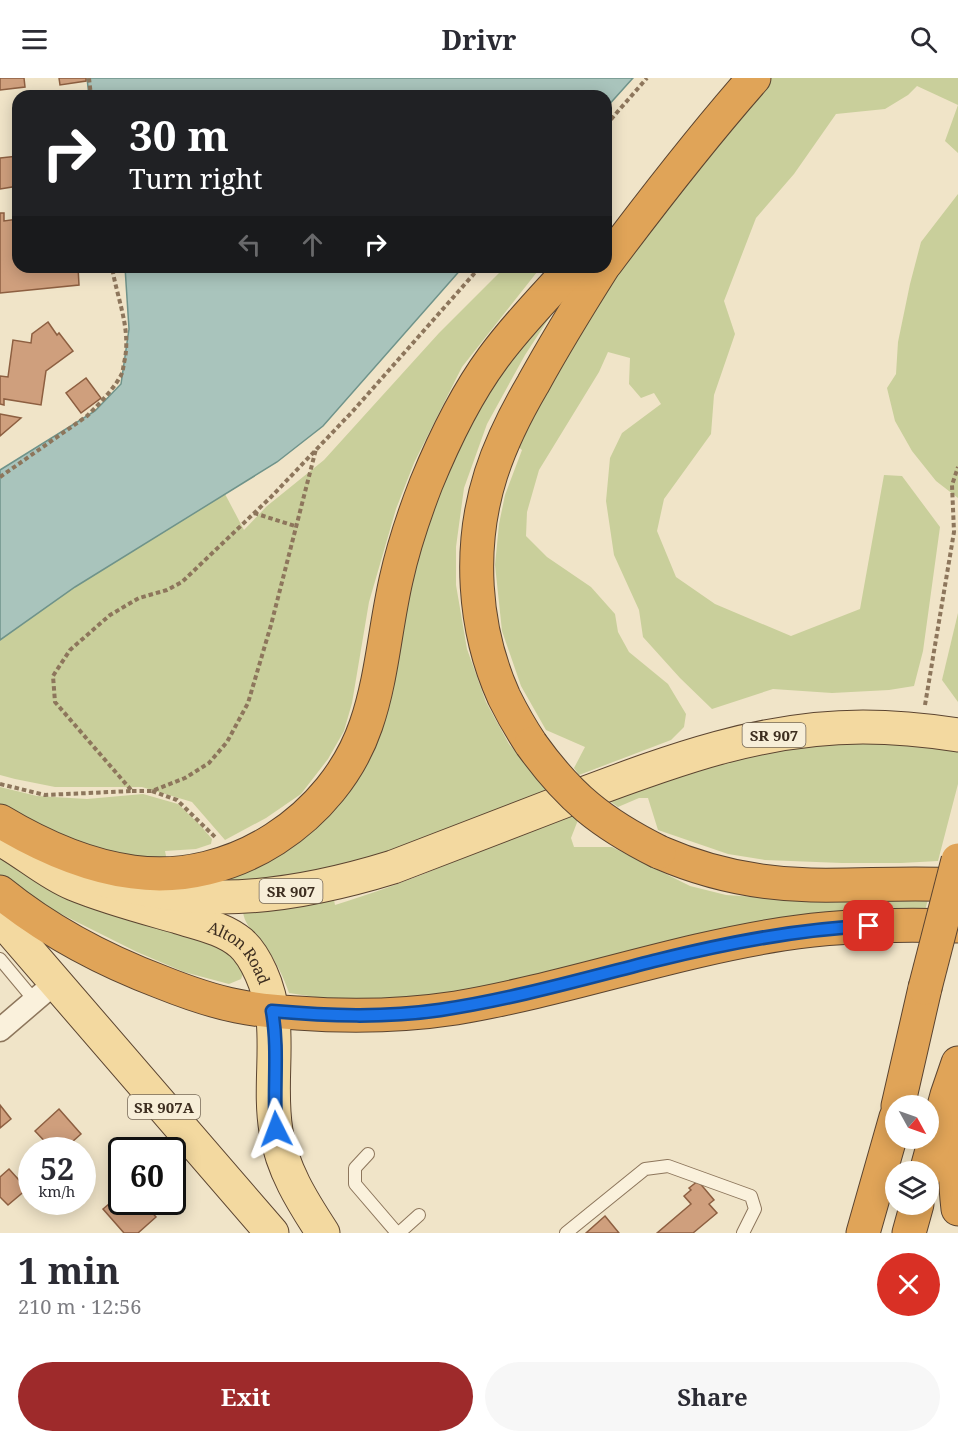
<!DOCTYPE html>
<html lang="en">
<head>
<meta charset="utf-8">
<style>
	body { margin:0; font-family:"Noto Serif",serif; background:#f7f7f7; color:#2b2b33; height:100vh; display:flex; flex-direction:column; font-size:22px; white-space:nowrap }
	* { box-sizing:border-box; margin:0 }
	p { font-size:20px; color:#7c7c81 }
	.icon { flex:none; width:33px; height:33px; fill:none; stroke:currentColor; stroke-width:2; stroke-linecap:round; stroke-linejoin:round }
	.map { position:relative; height:1155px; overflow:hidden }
	.side { display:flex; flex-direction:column; background:#fff; flex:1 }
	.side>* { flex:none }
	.guide { position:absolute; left:12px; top:12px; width:600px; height:183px; border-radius:18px; box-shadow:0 3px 15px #0003; background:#202124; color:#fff; overflow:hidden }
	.needle { width:39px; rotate:130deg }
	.tools { position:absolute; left:885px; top:1017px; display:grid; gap:12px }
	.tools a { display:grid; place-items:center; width:54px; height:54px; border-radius:50%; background:#fff; box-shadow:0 3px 15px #0003; font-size:30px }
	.speed { position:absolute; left:18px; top:1059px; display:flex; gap:12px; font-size:30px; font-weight:700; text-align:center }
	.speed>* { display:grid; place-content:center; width:78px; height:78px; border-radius:50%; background:#fff; box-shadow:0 3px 15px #0003; line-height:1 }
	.speed small { font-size:15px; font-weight:400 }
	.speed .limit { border:3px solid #111; border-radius:9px; background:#fff; color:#111 }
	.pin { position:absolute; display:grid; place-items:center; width:51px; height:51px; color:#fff; margin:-26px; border-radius:12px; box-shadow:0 3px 9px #0006 }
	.me { position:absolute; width:66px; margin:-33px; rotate:357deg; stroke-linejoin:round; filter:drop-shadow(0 0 4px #0008) }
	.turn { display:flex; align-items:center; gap:21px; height:126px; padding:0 18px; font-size:27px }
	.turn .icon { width:78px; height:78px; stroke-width:2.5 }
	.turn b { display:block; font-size:42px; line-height:51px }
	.lanes { display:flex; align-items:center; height:57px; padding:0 18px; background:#0003; justify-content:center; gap:30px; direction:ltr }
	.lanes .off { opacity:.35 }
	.round { display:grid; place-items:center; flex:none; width:63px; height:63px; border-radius:32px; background:#f7f7f7 }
	.summary { display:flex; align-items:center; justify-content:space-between; height:102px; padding:0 18px }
	h1 { font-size:36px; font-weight:700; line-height:45px }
	.button { display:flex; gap:12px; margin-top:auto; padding:12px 18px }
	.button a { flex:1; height:69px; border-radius:36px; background:#9e2a2b; color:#fff; font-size:24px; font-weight:700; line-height:69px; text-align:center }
	.button a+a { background:#f7f7f7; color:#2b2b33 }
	header { display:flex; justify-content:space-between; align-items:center; height:78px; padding:0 18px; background:#fff; font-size:27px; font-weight:700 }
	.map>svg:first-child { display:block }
	.green { fill:#c9cf9b }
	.water { fill:#a9c4bc; stroke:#6f938a; stroke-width:1.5 }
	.building { fill:#cf9f7d; stroke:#8d5f41; stroke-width:1.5 }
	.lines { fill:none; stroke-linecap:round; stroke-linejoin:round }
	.lane-casing { stroke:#8d765c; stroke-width:14 }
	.street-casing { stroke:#8d765c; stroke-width:25 }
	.primary-casing { stroke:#5b4430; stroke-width:35 }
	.highway-casing { stroke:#5b4430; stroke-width:35 }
	.path { stroke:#8d765c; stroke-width:4; stroke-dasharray:4.5 3; stroke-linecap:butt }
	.lane { stroke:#faf1dc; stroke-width:12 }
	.street { stroke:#faf1dc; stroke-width:22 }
	.primary { stroke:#f3d9a0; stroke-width:33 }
	.highway { stroke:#e0a458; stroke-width:33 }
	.highway-bridge-casing { stroke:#5b4430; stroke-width:35; stroke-linecap:butt }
	.highway-bridge { stroke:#e0a458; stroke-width:33 }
	.route-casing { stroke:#114b97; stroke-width:15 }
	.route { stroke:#1a73e8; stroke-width:10 }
	.labels { text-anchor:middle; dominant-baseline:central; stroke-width:6; stroke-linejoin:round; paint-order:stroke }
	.shield { fill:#f7eed8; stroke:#756857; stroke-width:1.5 }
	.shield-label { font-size:15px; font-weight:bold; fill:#3d2e20 }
	.street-label { font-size:16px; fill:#3d2e20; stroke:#f7eed8 }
</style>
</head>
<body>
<header><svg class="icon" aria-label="menu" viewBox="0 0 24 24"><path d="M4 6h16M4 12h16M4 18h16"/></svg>Drivr<svg class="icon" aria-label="search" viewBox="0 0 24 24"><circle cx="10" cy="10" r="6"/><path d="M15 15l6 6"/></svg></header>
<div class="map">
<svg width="958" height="1155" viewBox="0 0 958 1155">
	<rect width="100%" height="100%" fill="#f0e4c8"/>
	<g class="green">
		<polygon points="762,0 958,0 958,75 945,63 958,27 917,8 908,17 885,31 836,36 794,96 756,140 724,223 735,256 714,317 711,356 664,421 657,453 676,499 715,526 791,558 860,531 884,397 902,398 940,449 923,573 914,608 889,612 832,615 773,611 712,631 680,600 643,559 639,532 614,477 606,423 610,380 622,355 661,326 654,315 641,320 629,306 630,280 608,274 599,294 539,392 527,434 526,458 547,479 591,509 615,536 618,554 629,574 668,606 686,636 684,649 671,662 579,697 574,690 585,669 546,652 521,608 502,553 495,487 499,446 505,417 522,372 514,365 643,148"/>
		<polygon points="958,116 958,420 936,403 912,373 895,343 887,310 896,296 898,264 910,206 921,164"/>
		<polygon points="505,189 541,189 462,289 414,385 396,431 369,524 352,625 344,653 328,681 301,716 266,740 225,762 192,724 142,709 55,709 15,701 0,697 0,562 75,509 225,416 244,452 267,428 324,382 439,255"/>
		<polygon points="557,228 525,277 487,346 464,410 456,469 456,507 467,571 486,624 509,666 550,715 410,776 217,811 216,798 320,736 414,465 497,290"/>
		<polygon points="958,535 958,624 942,602"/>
		<polygon points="958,663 958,706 938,783 901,785 842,785 765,782 728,776 658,752 648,720 639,720 618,729 604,719 781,665"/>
		<polygon points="0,709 37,718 87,721 143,716 178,726 200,747 212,761 211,766 196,771 165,773 166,778 164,783 123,782 0,731"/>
		<path d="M570 734 578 742 571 760 574 769H612L690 808 726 817 806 822 928 821 925 833 381 926 322 920 289 915C283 897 274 880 263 865 254 854 245 848 243 834L334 822 335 827C373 815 411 802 448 786 489 769 529 750 570 734Z"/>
		<polygon points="0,775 229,868 244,893 241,901 229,906 184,894 137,874 33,822 0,797"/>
	</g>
	<g class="water">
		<polygon points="87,0 633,0 606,30 606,18 89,18"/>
		<polygon points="125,189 463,189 323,348 277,384 75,509 0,562 0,392 95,333 121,306 129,251"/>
	</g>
	<g class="building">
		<polygon points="0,0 24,0 25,9 0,12"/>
		<polygon points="59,0 86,0 86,3 60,7"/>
		<polygon points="18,78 18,108 0,111 0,80"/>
		<polygon points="0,135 4,135 4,143 18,141 18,189 78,189 79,207 0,215"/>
		<polygon points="48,244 57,257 59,255 73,273 46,293 41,327 4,321 4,327 0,326 0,298 8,299 13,262 31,265 32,256"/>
		<polygon points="86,300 101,320 81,335 66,315"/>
		<polygon points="0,336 21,340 0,358"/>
		<polygon points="0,1027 11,1041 0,1050"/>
		<polygon points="59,1031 81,1056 63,1072 53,1072 35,1053"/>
		<polygon points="9,1091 27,1111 8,1127 0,1119 0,1099"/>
		<polygon points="698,1103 714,1122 709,1126 717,1135 693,1155 657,1155 691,1126 684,1118 691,1112 689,1110"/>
		<polygon points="122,1115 122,1124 143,1124 156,1139 138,1155 124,1155 103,1131"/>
		<polygon points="605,1138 619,1155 586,1155"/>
	</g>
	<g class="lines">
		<defs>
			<g id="lane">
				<polyline points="0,881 35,923"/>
				<polyline points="368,1076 355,1090 355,1106 397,1155"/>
				<polyline points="399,1155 419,1137"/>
				<polyline points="566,1155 645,1091 668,1088 751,1118 755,1131 743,1155"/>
			</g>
			<polyline id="street" points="0,952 56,904"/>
			<g id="primary">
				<path id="s1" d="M0 761C25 774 47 795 74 806 108 820 143 829 178 839 200 846 223 850 241 865 250 873 256 884 261 895 285 948 267 999 276 1053 282 1091 302 1123 323 1155"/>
				<path d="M108 803C140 812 188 819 222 819 280 819 338 806 393 789 456 765 518 741 580 717 673 682 762 649 863 649 895 649 926 652 958 657"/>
				<polyline points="0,840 272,1155"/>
			</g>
			<g id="highway">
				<path d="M606 185C654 121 702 59 754 0"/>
				<path d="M531 666C521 651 512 635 504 619 473 550 468 468 491 396 501 365 516 335 533 306 555 266 579 227 603 189"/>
				<path d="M0 743C40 767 87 788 133 794 232 808 334 741 366 647 382 601 385 550 396 502 403 470 414 437 426 406 444 362 465 318 493 280 517 247 545 219 572 189"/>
				<path d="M659 774C707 795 758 806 811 807 860 808 909 804 958 807"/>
				<path d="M0 814C48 853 103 882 161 904 186 914 211 923 237 928 257 932 277 934 297 935 350 939 403 938 456 930 567 911 673 873 783 856 841 847 900 846 958 848"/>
				<polyline points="898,1028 925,910"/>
				<path d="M958 1054C954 1080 955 1105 958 1131"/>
				<polyline points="926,1094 947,1017 958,985"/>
				<polyline points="863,1155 896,1039"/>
				<polyline points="909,1155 917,1126"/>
			</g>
		</defs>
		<use href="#lane" class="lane-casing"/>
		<use href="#street" class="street-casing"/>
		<use href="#primary" class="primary-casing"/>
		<use href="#highway" class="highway-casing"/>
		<g class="path">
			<polyline points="89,0 91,18"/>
			<polyline points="606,47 647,0"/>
			<path d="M0 399 87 338C99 326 112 313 120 299 123 295 123 290 124 285 132 252 117 221 112 189"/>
			<polyline points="254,435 295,448"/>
			<polyline points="925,627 954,454 952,407 958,389"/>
			<polyline points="0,706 45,717 132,713 55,624 53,598 70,572 110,537 139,520 167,512 182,504 271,419 352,334 480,189"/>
			<polyline points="132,713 152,713 185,700 209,685 227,664 248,625 271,547 316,371"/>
			<polyline points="152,713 177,722 215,759"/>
		</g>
		<use href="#lane" class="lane"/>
		<use href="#street" class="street"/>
		<use href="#primary" class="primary"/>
		<use href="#highway" class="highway"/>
		<defs>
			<g id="highway-bridge">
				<path d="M531 666C569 719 601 745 659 774"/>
				<polyline points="925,910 958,782"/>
			</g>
		</defs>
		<use href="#highway-bridge" class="highway-bridge-casing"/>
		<use href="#highway-bridge" class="highway-bridge"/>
	</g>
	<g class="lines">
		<defs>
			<path id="route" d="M276 1051C273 1012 279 971 272 933 329 938 384 940 440 932 514 921 586 900 658 882 727 865 797 851 869 848"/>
		</defs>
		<use href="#route" class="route-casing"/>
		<use href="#route" class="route"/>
	</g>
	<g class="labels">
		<g class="shield">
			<rect x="742.5" y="645" width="63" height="24" rx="4.5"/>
			<rect x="259.5" y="801" width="63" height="24" rx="4.5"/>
			<rect x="128" y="1017" width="72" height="24" rx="4.5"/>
		</g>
		<g class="shield-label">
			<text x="774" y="657">SR 907</text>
			<text x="291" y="813">SR 907</text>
			<text x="164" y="1029">SR 907A</text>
		</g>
		<g class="street-label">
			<text stroke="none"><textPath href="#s1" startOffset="270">Alton Road</textPath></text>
		</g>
	</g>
</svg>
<div class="tools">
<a><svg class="needle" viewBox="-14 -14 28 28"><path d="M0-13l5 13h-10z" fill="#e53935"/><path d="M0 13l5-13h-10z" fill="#7c7c81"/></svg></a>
<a><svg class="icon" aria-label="layers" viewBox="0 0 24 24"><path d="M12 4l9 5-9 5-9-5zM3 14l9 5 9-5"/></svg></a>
</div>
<div class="speed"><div>52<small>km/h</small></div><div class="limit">60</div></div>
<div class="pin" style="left:869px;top:848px;background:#d93025"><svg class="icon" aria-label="arrive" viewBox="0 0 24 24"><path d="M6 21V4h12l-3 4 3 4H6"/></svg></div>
<svg class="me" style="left:276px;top:1051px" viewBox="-20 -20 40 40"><path d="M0-17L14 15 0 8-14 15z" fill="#1a73e8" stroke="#fff" stroke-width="4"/></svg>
<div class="guide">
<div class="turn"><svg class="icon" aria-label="right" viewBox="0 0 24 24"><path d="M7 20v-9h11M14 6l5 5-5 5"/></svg><div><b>30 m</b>Turn right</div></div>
<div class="lanes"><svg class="icon off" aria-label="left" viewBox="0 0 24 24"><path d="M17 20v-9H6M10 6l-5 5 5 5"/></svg><svg class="icon off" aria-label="ahead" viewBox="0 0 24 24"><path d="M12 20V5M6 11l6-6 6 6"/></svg><svg class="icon" aria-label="right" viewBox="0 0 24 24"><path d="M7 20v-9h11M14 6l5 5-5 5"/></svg></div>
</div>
</div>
<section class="side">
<div class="summary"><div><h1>1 min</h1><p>210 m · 12:56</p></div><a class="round" style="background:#d93025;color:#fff"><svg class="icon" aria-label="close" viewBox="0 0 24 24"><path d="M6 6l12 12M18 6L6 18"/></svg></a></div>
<div class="button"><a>Exit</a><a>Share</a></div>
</section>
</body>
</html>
